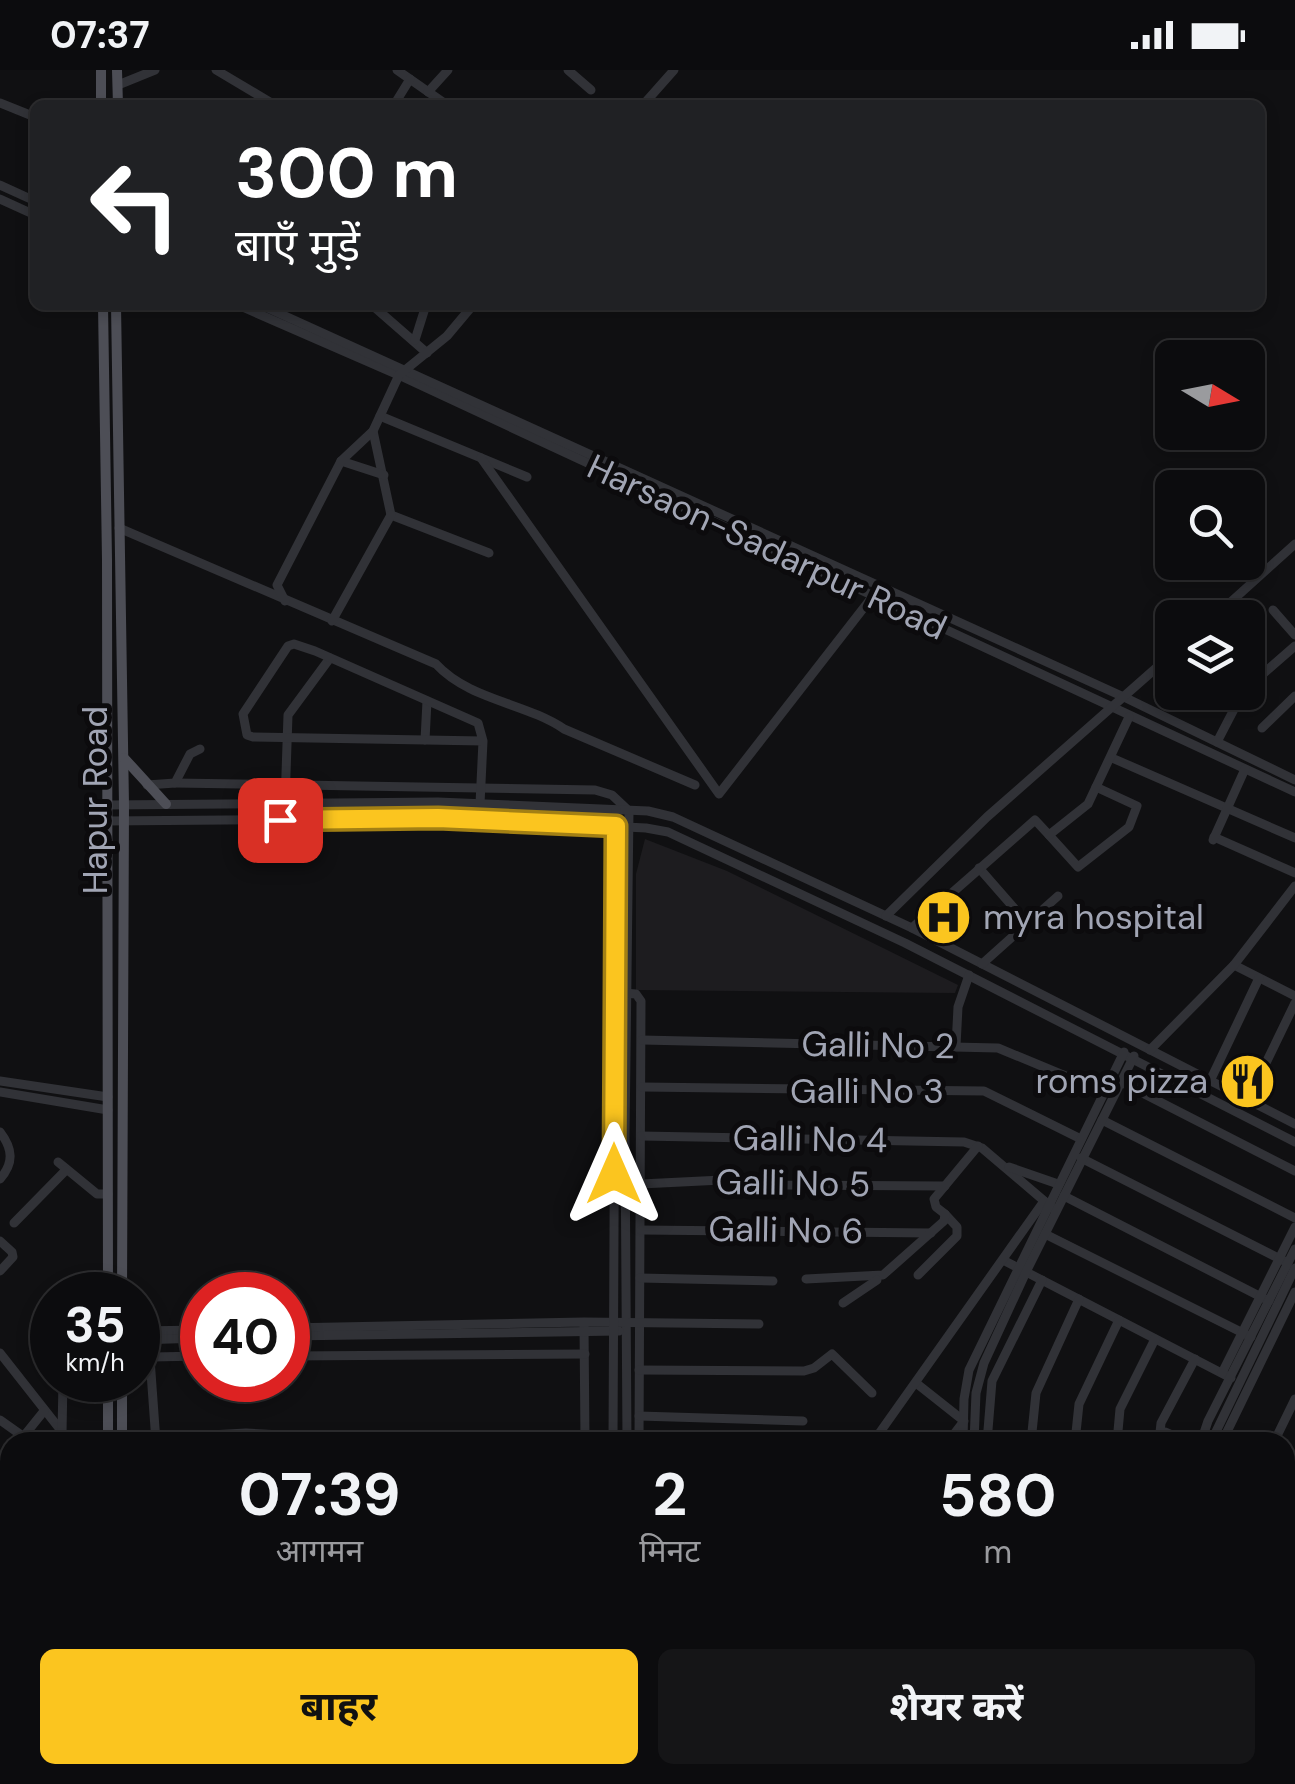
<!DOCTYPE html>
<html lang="hi">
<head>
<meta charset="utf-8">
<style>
	body { margin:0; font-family:"DM Sans","Noto Sans Devanagari",sans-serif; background:#151517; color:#f1f3f6; height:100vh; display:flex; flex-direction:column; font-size:38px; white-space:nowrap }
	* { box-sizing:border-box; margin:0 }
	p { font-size:32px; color:#9a9b9e }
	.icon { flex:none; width:55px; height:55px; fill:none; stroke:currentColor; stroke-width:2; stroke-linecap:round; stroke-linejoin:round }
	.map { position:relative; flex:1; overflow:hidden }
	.side { position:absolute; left:0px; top:1362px; width:1295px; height:352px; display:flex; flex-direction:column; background:#0c0c0e; border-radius:30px 30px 0 0; box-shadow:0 5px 15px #0003,0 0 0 2px #2c2c2e }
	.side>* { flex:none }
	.top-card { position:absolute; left:30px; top:30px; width:1235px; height:210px; border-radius:15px; box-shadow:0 5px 15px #0003,0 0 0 2px #2c2c2e; background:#202124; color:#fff; overflow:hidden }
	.needle { width:65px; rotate:100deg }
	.fabs { position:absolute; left:1155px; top:270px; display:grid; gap:20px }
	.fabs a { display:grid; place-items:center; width:110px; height:110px; border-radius:15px; background:#0c0c0e; box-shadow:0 5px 15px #0003,0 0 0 2px #2c2c2e; font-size:50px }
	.speed { position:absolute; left:30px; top:1202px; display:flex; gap:20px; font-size:50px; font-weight:700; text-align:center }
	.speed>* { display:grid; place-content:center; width:130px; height:130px; border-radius:50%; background:#0c0c0e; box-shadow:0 5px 15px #0003,0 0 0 2px #2c2c2e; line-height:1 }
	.speed small { font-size:25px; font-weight:400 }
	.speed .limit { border:15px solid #d22; background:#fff; color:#111 }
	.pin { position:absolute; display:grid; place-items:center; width:85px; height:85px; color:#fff; margin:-42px; border-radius:20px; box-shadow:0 5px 15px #0006 }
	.me { position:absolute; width:110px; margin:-55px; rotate:0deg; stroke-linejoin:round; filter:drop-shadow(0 0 8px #0008) }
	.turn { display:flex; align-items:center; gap:35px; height:210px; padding:0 40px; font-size:45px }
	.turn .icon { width:130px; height:130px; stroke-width:2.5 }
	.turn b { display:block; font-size:70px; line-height:85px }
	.eta { display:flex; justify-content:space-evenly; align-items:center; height:170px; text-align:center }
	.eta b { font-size:60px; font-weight:700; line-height:70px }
	.primary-button { display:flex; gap:20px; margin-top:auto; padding:20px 40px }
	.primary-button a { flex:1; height:115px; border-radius:15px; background:#fbc51f; color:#111; font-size:40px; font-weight:700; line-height:115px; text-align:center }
	.primary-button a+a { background:#151517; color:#f1f3f6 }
	.status { display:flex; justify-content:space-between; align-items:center; height:70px; padding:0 50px; background:#0c0c0e; direction:ltr }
	.status svg { height:28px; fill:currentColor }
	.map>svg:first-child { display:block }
	.built { fill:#1d1c1f }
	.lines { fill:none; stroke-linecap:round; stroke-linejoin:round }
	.minor { stroke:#313237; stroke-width:9 }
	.major { stroke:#4d4e56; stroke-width:10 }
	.route-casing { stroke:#a38014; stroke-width:25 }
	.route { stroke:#fbc51f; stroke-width:18 }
	.labels { text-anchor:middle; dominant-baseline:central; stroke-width:10; stroke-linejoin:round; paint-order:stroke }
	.street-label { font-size:35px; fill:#a1a5b4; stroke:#0c0b0d }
	.poi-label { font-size:35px; fill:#a1a5b4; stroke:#0c0b0d; text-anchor:start }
</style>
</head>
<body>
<div class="status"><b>07:37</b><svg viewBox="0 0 49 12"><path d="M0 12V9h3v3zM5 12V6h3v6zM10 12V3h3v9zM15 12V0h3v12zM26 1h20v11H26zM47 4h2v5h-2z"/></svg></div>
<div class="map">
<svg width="1295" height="1714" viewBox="0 0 1295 1714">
	<rect width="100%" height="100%" fill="#101012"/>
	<g class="built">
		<polygon points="645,769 727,801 958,915 955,923 636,920 636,804"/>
		<polygon points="830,1705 895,1705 894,1714 830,1714"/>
	</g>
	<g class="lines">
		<g class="minor">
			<polyline points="216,0 275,35"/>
			<polyline points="397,0 447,35"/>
			<polyline points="568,0 591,20"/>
			<polyline points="118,15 155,0"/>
			<polyline points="428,22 448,0"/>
			<polyline points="0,33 35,47"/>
			<polyline points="394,35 410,9"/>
			<polyline points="643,35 674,0"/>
			<polyline points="0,115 35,131"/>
			<polyline points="0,129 35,145"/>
			<polyline points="238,235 405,308 1295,722"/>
			<polyline points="261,235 1126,628 1295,710"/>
			<polyline points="372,235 427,283"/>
			<polyline points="415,270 426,235"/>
			<polyline points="380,346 527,407"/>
			<polyline points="373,361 391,445 489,483"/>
			<polyline points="481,388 719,724 876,522"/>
			<polyline points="341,391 384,405"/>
			<path d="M119 458 436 594C469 630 526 633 564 659L695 715"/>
			<polyline points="285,531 277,515 341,391 373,361 399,305 447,266 473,235"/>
			<polyline points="1273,540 1295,565"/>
			<polyline points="1213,548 1295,474"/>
			<polyline points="332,551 391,445"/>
			<polyline points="1248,617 1295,576"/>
			<polyline points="1262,658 1295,626"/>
			<polyline points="425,670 427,631"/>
			<polyline points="1217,672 1243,622"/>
			<polyline points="1112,688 1295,768"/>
			<polyline points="175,713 595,720 612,725 629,741 625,1066 627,1372"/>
			<polyline points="147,715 175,713 190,684 200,679"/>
			<polyline points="285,733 288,645 330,588"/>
			<polyline points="480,734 483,671 478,653 315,581 294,574 288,576 243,644 247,665 253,667 483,671"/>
			<polyline points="107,735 438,732 648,741 673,747 912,858 1295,1054"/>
			<polyline points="107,751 438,748 646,758 668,762 905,873 1295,1072"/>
			<polyline points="1049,765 1078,797 1129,757 1137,736 1096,717"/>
			<polyline points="1214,767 1295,803"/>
			<polyline points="1213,770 1245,699"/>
			<polyline points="979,798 1027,853"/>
			<polyline points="886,846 987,747 1172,584"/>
			<polyline points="912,858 1035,750 1049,765 1088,734 1129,647"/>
			<polyline points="982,894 1058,826"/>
			<polyline points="1234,895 1295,926"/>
			<polyline points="624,923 636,924 641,931 639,1372"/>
			<polyline points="642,970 998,978 1104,1022"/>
			<polyline points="956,976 958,937 969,905"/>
			<polyline points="1150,980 1234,895 1295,816"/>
			<polyline points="0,1011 108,1027"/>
			<polyline points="1119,1011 1295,1101"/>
			<polyline points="1210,1011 1259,908"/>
			<polyline points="642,1017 984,1021 1081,1069"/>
			<polyline points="0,1022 108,1040"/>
			<polyline points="1248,1030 1295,933"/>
			<polyline points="1102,1050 1295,1148"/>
			<path d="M0 1062C13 1079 14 1093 0 1109"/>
			<polyline points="641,1066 964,1072 982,1078 1056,1141"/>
			<polyline points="1081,1088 1288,1193"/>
			<polyline points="58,1092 97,1124 108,1124"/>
			<polyline points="1009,1097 1058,1114"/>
			<polyline points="641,1114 722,1110 778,1115 945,1116"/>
			<polyline points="1064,1126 1269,1231"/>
			<polyline points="14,1153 66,1100"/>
			<polyline points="641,1160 931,1163"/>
			<polyline points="1045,1164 1251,1267"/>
			<polyline points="0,1171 12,1182 13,1187 0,1201"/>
			<polyline points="1003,1190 1231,1308"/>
			<polyline points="918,1205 957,1166 957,1157 945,1144"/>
			<polyline points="640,1208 773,1211"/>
			<polyline points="806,1209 883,1205 944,1151 945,1144 936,1137 934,1129 978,1076"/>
			<polyline points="843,1233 877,1210"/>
			<polyline points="584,1255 585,1372"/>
			<polyline points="288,1258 584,1252 759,1254"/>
			<polyline points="138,1261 202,1260"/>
			<polyline points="148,1261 156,1372"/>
			<polyline points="288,1266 619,1261"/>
			<polyline points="138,1270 202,1268"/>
			<polyline points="0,1283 70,1372"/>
			<polyline points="288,1286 585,1284"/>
			<polyline points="152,1287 202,1286"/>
			<polyline points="639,1300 804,1301 814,1298 832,1284 872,1323"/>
			<polyline points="1222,1303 1295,1157"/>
			<polyline points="916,1313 964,1351 948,1372"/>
			<polyline points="639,1346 803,1351"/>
			<polyline points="0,1350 24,1367"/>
			<polyline points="1165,1362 1188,1372"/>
			<polyline points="62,1363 63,1310"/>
			<polyline points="156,1368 246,1363 299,1366 618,1365"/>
			<polyline points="19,1372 44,1341"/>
			<polyline points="613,1372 616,740"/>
			<polyline points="873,1372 1044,1131"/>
			<polyline points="963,1372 964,1329 969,1300 1124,982"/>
			<polyline points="974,1372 976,1323 984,1293 1026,1202 1134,986"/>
			<polyline points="987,1372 992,1311 1042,1210"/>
			<polyline points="1031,1372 1036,1323 1079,1229"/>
			<polyline points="1075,1372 1079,1334 1119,1250"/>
			<polyline points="1117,1372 1120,1339 1155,1269"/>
			<polyline points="1159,1372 1161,1353 1195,1289"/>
			<polyline points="1201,1372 1208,1351 1295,1179"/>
			<polyline points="1211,1372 1295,1198"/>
			<polyline points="1222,1372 1295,1222"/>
			<polyline points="1274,1372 1295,1329"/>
			<polyline points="0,1398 10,1385"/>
			<polyline points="0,1462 10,1449"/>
			<polyline points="0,1540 10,1527"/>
			<polyline points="1285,1568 1295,1568"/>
			<polyline points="10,1578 5,1583 10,1588"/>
			<polyline points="1285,1588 1295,1588"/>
			<polyline points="0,1614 10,1624"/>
			<polyline points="586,1705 586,1714"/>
			<polyline points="903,1705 903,1714"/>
			<polyline points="995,1705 995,1714"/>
			<polyline points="1040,1705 1040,1714"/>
			<polyline points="36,1714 43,1705"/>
			<polyline points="153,1714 154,1705"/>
			<polyline points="228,1714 235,1705"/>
			<polyline points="326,1714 337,1705"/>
			<polyline points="437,1714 454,1709 517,1708"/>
			<polyline points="608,1714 609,1705"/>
			<polyline points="624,1714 624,1705"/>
			<polyline points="640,1714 640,1705"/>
			<polyline points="692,1714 692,1705"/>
			<polyline points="739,1714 739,1705"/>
			<polyline points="783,1714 783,1705"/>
			<polyline points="822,1714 822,1705"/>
			<polyline points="948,1714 948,1705"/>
			<polyline points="1106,1714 1107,1705"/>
			<polyline points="1176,1714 1176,1705"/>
			<polyline points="1241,1714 1241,1705"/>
		</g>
		<g class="major">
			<polyline points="101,0 101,35"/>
			<polyline points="117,0 118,35"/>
			<polyline points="103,235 107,490 108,1225"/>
			<polyline points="116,235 124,735 122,1225"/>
			<polyline points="124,688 166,734"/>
			<polyline points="108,1310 108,1372"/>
			<polyline points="122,1310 122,1372"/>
			<polyline points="109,1705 109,1714"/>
			<polyline points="124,1705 124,1714"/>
		</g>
	</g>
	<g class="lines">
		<defs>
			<polyline id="route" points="280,750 438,748 616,756 614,1104"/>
		</defs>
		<use href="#route" class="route-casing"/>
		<use href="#route" class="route"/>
	</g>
	<defs>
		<symbol id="hospital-disc" viewBox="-11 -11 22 22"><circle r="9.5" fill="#fbc51f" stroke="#0c0b0d"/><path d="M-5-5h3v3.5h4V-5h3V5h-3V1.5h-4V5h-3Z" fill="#111"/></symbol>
		<symbol id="restaurant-disc" viewBox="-11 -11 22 22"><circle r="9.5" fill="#fbc51f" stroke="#0c0b0d"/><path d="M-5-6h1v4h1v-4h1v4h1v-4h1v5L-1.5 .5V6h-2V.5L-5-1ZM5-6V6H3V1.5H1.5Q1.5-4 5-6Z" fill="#111"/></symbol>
	</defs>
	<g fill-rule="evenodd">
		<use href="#hospital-disc" x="912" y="816" width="63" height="63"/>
		<use href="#restaurant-disc" x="1216" y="980" width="63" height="63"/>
	</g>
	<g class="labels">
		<g class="street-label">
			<text transform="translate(767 477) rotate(25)">Harsaon-Sadarpur Road</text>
			<text transform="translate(95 730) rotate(-90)">Hapur Road</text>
			<text transform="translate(878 975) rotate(1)">Galli No 2</text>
			<text x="867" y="1021">Galli No 3</text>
			<text transform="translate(810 1069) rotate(1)">Galli No 4</text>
			<text transform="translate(793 1113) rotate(1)">Galli No 5</text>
			<text transform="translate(786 1160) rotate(1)">Galli No 6</text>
		</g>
		<g class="poi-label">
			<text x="983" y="847">myra hospital</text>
			<text x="1208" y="1011" text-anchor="end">roms pizza</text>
		</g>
	</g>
</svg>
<div class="fabs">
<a><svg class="needle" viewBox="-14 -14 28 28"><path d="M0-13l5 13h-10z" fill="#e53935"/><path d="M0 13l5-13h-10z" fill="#9a9b9e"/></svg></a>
<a><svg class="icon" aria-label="search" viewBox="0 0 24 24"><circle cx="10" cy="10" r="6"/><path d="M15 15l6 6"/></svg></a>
<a><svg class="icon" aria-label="layers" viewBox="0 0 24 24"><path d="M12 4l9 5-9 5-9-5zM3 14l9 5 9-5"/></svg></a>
</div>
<div class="speed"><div>35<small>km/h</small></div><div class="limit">40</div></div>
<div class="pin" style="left:280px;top:750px;background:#d93025"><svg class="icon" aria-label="arrive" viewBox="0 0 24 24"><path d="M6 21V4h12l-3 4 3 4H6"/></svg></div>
<svg class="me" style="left:614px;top:1104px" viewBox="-20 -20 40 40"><path d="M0-17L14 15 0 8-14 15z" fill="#fbc51f" stroke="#fff" stroke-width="4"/></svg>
<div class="top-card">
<div class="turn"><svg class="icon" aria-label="left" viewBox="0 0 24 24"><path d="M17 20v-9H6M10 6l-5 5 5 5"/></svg><div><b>300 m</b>बाएँ मुड़ें</div></div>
</div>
<section class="side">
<div class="eta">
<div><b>07:39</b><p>आगमन</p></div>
<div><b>2</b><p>मिनट</p></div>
<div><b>580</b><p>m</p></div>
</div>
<div class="primary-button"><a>बाहर</a><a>शेयर करें</a></div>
</section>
</div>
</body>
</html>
